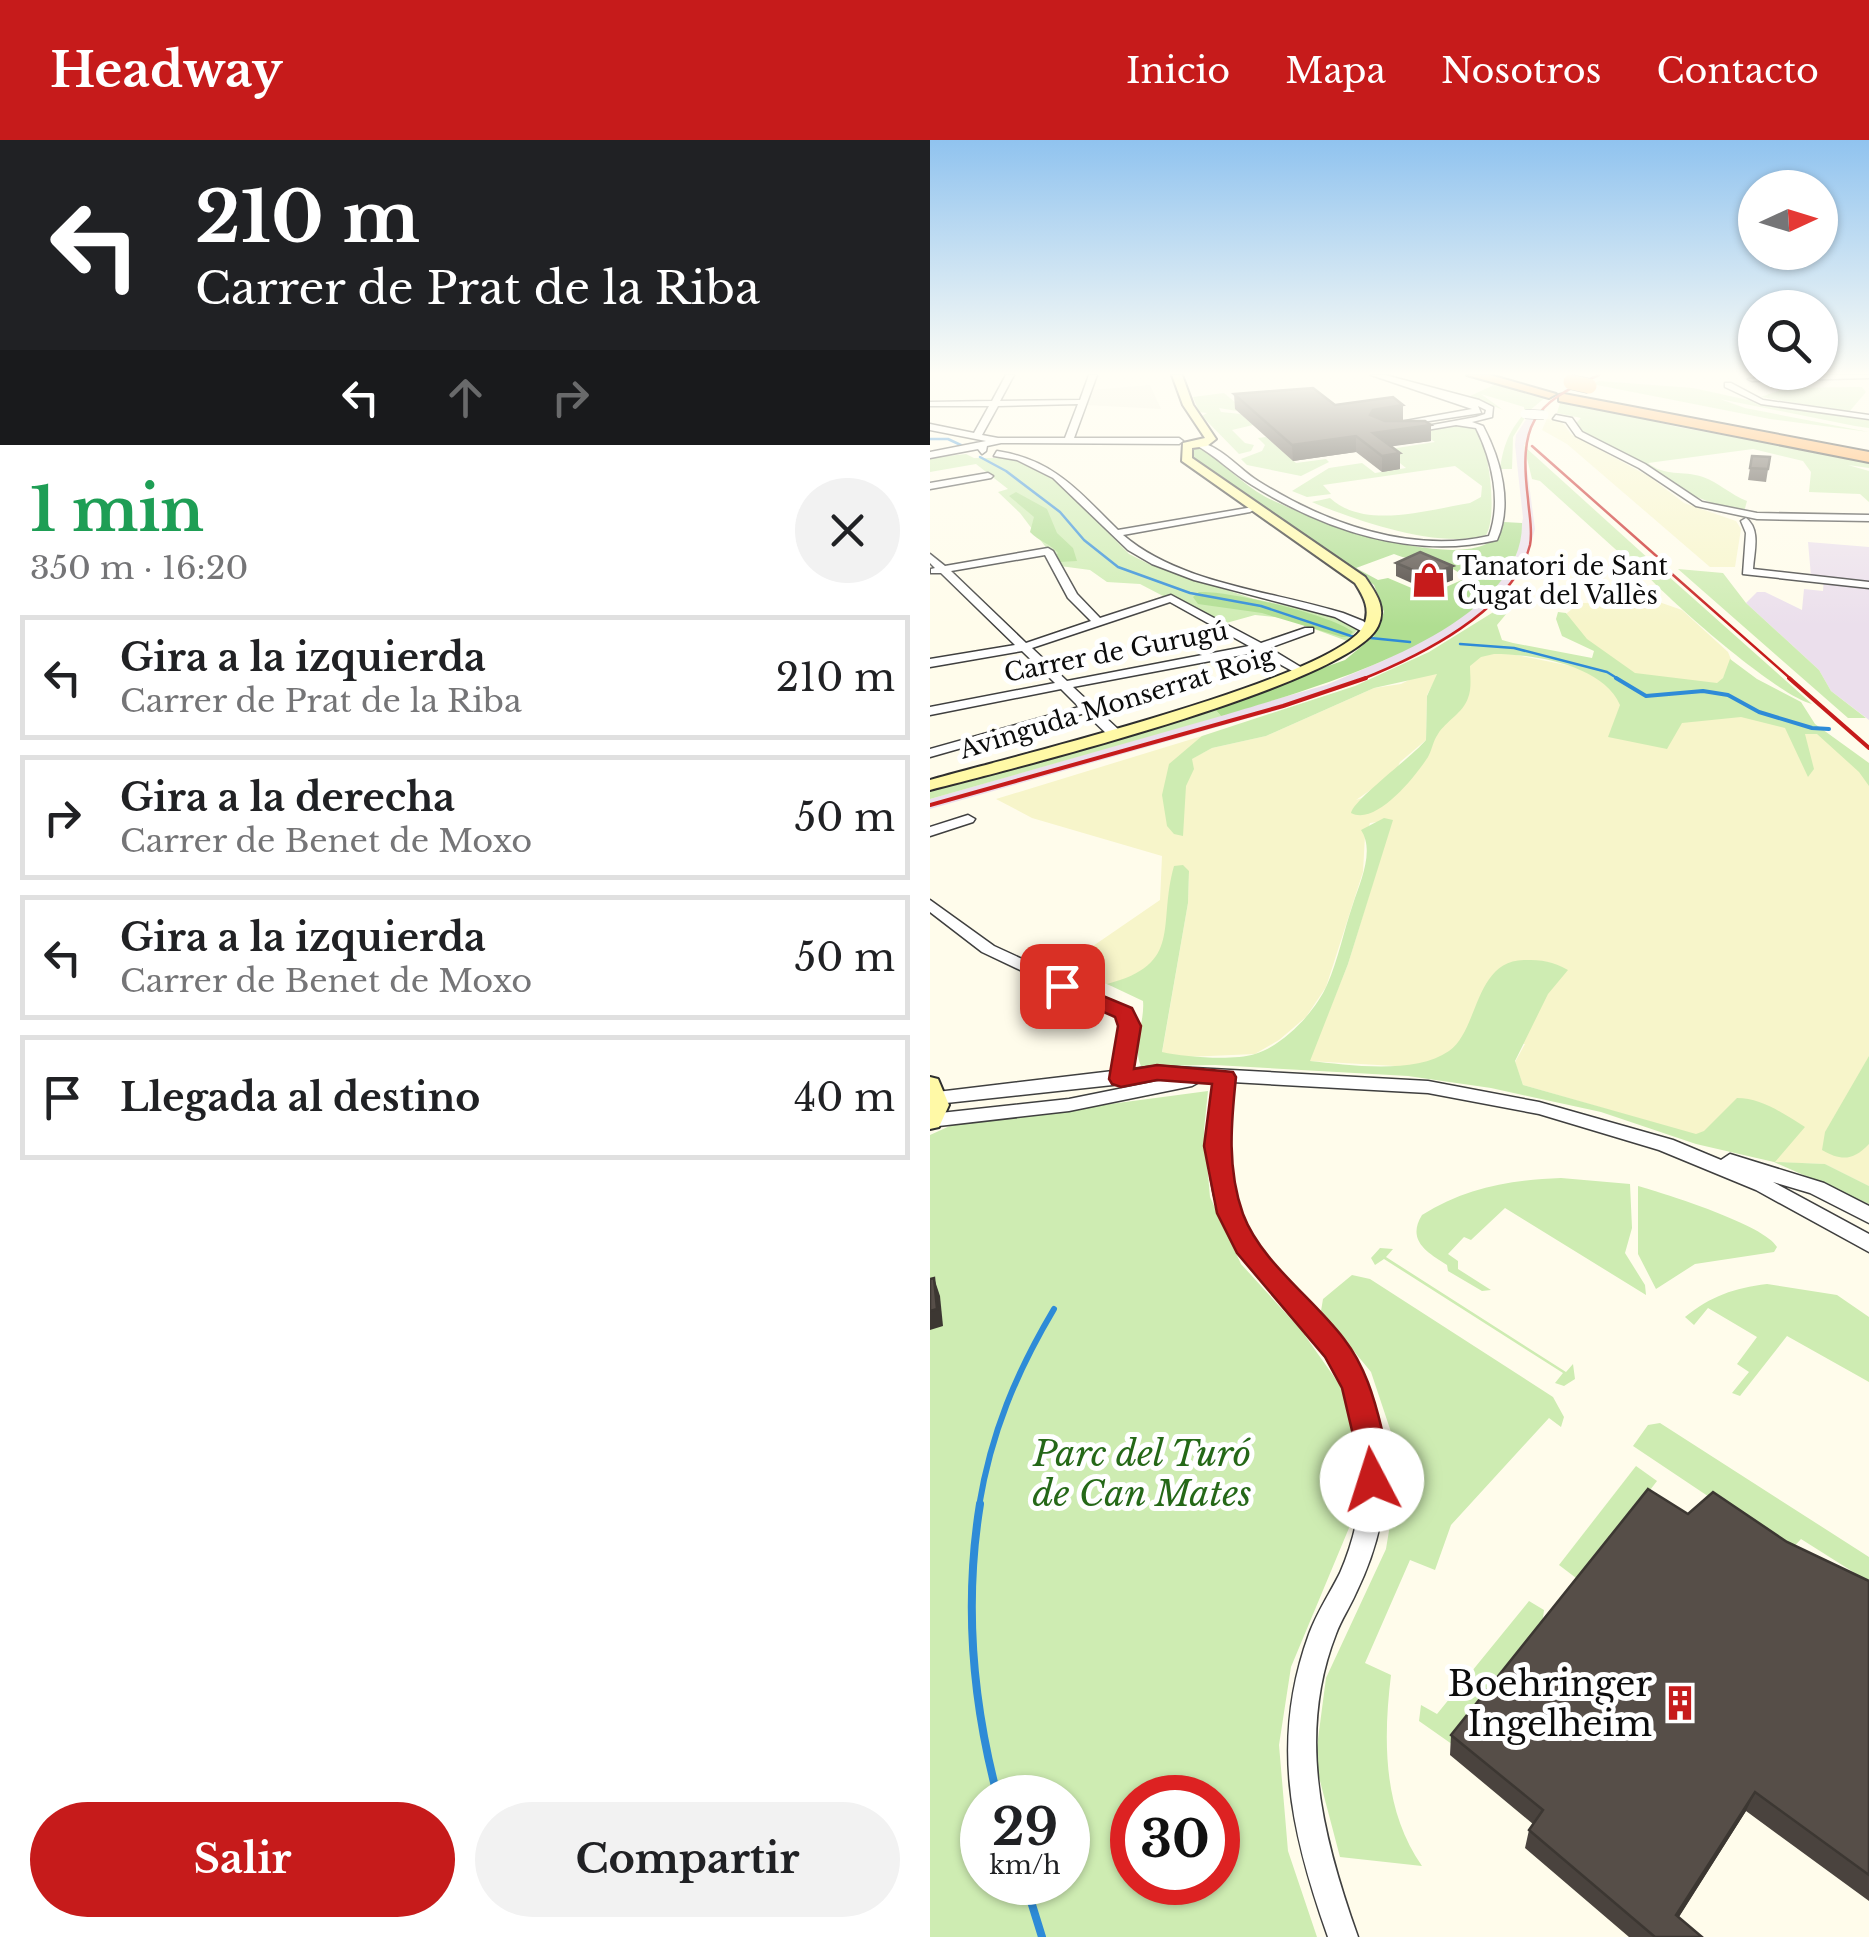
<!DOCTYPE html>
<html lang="es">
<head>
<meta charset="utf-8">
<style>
	body { margin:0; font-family:"Libre Baskerville",serif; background:#f2f2f2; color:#202124; height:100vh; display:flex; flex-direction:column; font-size:38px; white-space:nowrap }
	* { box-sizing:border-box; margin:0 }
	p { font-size:32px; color:#757577 }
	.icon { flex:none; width:55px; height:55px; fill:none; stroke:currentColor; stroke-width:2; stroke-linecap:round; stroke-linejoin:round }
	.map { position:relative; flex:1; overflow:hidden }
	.sheet { display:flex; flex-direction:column; background:#fff; width:930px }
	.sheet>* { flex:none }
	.hud { background:#202124; color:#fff; overflow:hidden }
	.needle { width:65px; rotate:86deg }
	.controls { position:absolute; left:808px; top:30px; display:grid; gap:20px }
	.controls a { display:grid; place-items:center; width:100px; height:100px; border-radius:50%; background:#fff; box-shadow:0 2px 8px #0004; font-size:50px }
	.speed { position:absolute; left:30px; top:1635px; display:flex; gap:20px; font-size:50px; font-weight:700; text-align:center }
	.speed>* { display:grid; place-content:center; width:130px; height:130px; border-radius:50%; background:#fff; box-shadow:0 2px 8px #0004; line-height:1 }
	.speed small { font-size:25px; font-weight:400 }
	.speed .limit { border:15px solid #d22; background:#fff; color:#111 }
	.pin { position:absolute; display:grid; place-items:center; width:85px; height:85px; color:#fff; margin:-42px; border-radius:20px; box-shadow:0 5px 15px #0006 }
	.me { position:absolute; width:110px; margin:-55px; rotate:355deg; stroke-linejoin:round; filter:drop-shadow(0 0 8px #0008) }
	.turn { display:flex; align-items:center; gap:35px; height:210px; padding:0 30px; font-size:45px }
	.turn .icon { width:130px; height:130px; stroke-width:2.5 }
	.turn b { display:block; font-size:70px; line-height:85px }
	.lanes { display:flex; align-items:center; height:95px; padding:0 30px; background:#0003; justify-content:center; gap:50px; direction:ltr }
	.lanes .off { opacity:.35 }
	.round { display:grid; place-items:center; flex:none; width:105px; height:105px; border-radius:52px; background:#f2f2f2 }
	.headline { display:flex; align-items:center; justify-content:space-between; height:170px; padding:0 30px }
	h1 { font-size:60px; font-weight:700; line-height:75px; color:#1e9e55 }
	.primary-button { display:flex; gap:20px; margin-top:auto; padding:20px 30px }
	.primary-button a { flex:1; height:115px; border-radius:60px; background:#c61b1b; color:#fff; font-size:40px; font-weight:700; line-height:115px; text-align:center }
	.primary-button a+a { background:#f2f2f2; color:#202124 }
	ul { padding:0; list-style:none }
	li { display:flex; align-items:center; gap:30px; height:125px; margin:0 20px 15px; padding:0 10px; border:5px solid #e0e0e0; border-radius:0px }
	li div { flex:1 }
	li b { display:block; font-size:38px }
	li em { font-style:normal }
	header { display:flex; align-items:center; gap:60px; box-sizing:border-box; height:140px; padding:0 50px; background:#c61b1b; color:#fff }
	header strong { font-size:48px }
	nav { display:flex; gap:55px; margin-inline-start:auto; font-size:35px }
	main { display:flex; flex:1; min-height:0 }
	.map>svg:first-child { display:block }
	.industrial { fill:#ebdfec }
	.farmland { fill:#f7f5ca }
	.green { fill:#ceecb2; fill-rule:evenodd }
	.forest { fill:#b0de91; fill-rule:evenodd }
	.plaza { fill:#efebda }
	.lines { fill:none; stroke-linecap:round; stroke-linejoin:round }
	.stream-far3 { stroke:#2e8bd7; stroke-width:2.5 }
	.stream-far2 { stroke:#2e8bd7; stroke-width:4 }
	.stream-far1 { stroke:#2e8bd7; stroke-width:6 }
	.stream { stroke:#2e8bd7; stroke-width:8 }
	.street-casing { stroke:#3f3f3f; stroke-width:3 }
	.secondary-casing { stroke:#2e2e2e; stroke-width:4 }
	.highway-casing { stroke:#1d1d1d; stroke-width:4 }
	.street { fill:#fff; fill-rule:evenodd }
	.secondary { fill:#fff9a6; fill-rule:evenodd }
	.highway { fill:#ffa54a; fill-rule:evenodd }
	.rail-far1 { stroke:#c61b1b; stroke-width:2.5 }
	.rail { stroke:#c61b1b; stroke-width:4 }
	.street-bridge-casing { stroke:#3f3f3f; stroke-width:10; stroke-linecap:butt }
	.highway-bridge-casing { stroke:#1d1d1d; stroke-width:16; stroke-linecap:butt }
	.street-bridge { stroke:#fff; stroke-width:9 }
	.highway-bridge { stroke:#ffa54a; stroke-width:15 }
	.wall { fill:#4a433e }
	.shaded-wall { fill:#3c3732 }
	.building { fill:#564e48; stroke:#3c3732; stroke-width:2.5 }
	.route { fill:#c61b1b; stroke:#811212; stroke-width:2.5 }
	.labels { text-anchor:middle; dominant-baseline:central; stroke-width:10; stroke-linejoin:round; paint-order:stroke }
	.far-poi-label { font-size:25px; fill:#0c0c0c; stroke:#fff; text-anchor:start }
	.far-street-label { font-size:25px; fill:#0c0c0c; stroke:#fff }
	.near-park-label { font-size:35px; font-style:italic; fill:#256818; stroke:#fff }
	.near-poi-label { font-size:35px; fill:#0c0c0c; stroke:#fff; text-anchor:end }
</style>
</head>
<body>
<header>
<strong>Headway</strong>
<nav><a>Inicio</a><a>Mapa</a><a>Nosotros</a><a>Contacto</a></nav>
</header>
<main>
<section class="sheet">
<div class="hud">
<div class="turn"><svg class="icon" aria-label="left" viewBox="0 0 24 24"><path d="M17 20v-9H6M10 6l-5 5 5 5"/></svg><div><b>210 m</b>Carrer de Prat de la Riba</div></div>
<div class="lanes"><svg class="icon" aria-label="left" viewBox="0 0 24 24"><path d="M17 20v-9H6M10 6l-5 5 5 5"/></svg><svg class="icon off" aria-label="ahead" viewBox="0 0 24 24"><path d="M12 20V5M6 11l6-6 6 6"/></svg><svg class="icon off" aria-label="right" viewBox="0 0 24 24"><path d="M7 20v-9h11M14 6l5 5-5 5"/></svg></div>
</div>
<div class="headline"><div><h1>1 min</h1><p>350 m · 16:20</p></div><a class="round"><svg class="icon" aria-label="close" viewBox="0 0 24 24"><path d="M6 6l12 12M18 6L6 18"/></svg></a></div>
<ul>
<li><svg class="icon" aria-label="left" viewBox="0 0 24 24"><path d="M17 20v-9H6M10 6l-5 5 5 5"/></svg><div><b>Gira a la izquierda</b><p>Carrer de Prat de la Riba</p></div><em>210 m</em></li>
<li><svg class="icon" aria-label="right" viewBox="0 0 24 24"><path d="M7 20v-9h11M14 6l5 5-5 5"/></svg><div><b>Gira a la derecha</b><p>Carrer de Benet de Moxo</p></div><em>50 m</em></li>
<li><svg class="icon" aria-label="left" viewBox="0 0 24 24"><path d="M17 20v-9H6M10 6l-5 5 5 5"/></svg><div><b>Gira a la izquierda</b><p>Carrer de Benet de Moxo</p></div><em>50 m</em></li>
<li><svg class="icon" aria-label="arrive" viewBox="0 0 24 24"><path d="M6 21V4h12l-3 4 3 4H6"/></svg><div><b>Llegada al destino</b></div><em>40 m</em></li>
</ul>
<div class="primary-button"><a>Salir</a><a>Compartir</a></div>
</section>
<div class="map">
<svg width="939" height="1797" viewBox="0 0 939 1797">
	<rect width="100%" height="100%" fill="#fffceb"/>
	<g class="industrial">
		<polygon points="599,275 607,275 594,306 605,389 598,415 588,436 570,456 524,495 443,536 351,569 0,669 0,659 396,545 455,520 510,491 570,441 586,416 593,378 585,305 586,295"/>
		<polygon points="878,402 939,407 939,580 901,551 889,530 816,463 827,452 835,452 872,470 874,449 893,451 894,438 881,436"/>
	</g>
	<g class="farmland">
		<polygon points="617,279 632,282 641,294 720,337 754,363 806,381 811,389 805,427 780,427 637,304 612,290"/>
		<polygon points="729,462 752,470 798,512 802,522 789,545 718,538 689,528 654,502 637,479 637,473 650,463"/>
		<polygon points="566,511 651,528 750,581 790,575 823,576 889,593 925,624 939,642 939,1046 895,1024 844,1022 780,999 593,945 585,922 595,904 536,902 515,920 482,927 379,921 418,824 462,680 440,683 435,695 433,732 396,847 376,877 349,900 325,914 256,917 232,913 258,763 259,731 234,815 220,833 182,846 131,828 230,760 232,716 102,678 66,659 272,596 280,597 257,612 249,667 261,619 282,608 336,596 444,548 471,544 489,535 508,534 497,555 496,600 470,622 465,633 426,660 474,644 537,524 545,517"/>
	</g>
	<g class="green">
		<polygon points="669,241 763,248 832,263 939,278 939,288 925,286 790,259 815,268 939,292 840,279 662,244"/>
		<path d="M564 245 617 256 599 271 583 297 582 329H570C573 309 577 293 594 274V267L551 254 573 270 540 256Z"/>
		<polygon points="921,247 932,247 936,252 919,272 831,257 856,248"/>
		<polygon points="294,253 306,263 307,271 289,268 291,272 311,274 323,285 302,290 315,303 324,305 321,311 309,314 272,276 277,273 269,272 263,257"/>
		<path d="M631 260 748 287 939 321V328L918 325 939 331V362L930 354 879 352 881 332 873 321 823 309 718 323C735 337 752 330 773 337 788 342 801 355 817 361L814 372C753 359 701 322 648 289L645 284 651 278 627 273Z"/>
		<path d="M526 285 545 286C559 304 568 376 556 395 511 410 424 380 382 362L400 358C435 390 496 370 540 363L551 357 552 346 525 326 393 345 401 354 377 357 362 351 399 328 432 323 445 333 476 328 454 310 505 302 491 293 465 294Z"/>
		<polygon points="336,297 366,323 396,319 399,322 371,336 317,325 311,319 332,311 335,305 328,298"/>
		<polygon points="594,306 720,420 694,417 610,341 602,339"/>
		<polygon points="36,314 44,318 81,318 130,343 199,414 221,425 324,459 409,476 429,488 417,501 354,478 325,475 289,485 210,444 177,442 160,430 130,426 90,373 68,352 78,349 46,324 0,332 0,318"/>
		<path d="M716 426 728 427 882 564C846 555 737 459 710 428Z"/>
		<polygon points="748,429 793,433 816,463 889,530 901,551 936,578 918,578"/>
		<path d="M578 463 582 467 567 485 572 500 583 503 662 518 664 511 632 496 626 479 628 472 636 473 657 499 705 533 787 543 793 538 800 519 827 539 871 562 885 584 939 623V646L929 632 887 594H875L884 629 878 637 855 588 811 577 752 583 737 609 678 597 690 565C673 525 603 514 564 514L551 517 540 526C540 536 542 548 538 558 533 573 516 581 508 594 503 601 502 610 498 617 485 637 446 686 421 673 424 659 482 617 496 600L497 556 507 534 444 548 336 596 282 608 262 619 264 629 256 646 253 696 244 694 237 686 232 655 239 624 272 596 425 546 499 512Z"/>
		<polygon points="283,567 291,576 0,659 0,648"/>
		<path d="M454 678 463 680 418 824 380 921C418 925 485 935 519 911 549 890 544 821 594 820 613 820 622 821 638 830L618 854 585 921 593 945 766 994 774 991 807 958C832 958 854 974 875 987L845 1022 895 1024 939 1046V1064L844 1022 766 1004 671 972 561 948 478 936 285 925 211 926C202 907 215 882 213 861L177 844C254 824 227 786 244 726L253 725 259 731 258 763 232 912C255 917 302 921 325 914 354 905 385 872 397 845 408 820 414 790 423 764 430 742 445 711 431 690Z"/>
		<path d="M939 916V1004C923 1021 911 1021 892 1010L895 992Z"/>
		<path d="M278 951 274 990 280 1057 311 1124 371 1190 412 1248 426 1305 424 1376 361 1527 349 1605 358 1711 387 1797H0V995L22 985ZM52 1658H138V1742H52ZM202 1658H288V1742H202Z"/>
		<path d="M631 1038 700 1044 702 1088 695 1113 715 1145 716 1155 575 1068 541 1100 534 1097 518 1114 528 1121V1129L561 1150 552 1151 518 1131 517 1125C498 1113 476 1101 492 1075 535 1048 581 1040 631 1038Z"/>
		<path d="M708 1046C736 1054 835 1085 847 1107L844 1112 765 1124 726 1149 708 1114Z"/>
		<polygon points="450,1108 463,1109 456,1117 636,1232 643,1224 645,1239 634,1246 625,1243 633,1233 454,1119 445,1125 441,1118"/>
		<path d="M422 1135 440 1139 623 1257 634 1277 631 1287 619 1278 521 1385 505 1430 480 1420 435 1523 461 1535C453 1601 453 1670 492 1726L410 1717 385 1622 396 1538 456 1409 466 1348 461 1292 441 1232 391 1171 393 1159Z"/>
		<path d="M837 1144 907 1155 939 1177V1242L857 1196 810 1256 802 1253 819 1232 807 1224 827 1197 778 1168 764 1185 755 1177C781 1156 804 1148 837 1144Z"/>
		<polygon points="730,1283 939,1417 939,1442 871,1399 860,1411 703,1306 718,1285"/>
		<polygon points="706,1326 727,1341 650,1441 629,1425"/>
		<polygon points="599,1461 614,1470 613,1478 622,1486 526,1607 489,1581 491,1565 507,1574"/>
	</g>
	<g class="forest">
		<path d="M263 309H274C293 324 313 344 334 356 372 377 561 449 574 382L592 383C594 493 374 551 291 576L283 567 415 520 444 496 454 472 444 445 422 428 326 368 263 320ZM464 414C484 423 524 420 534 439L498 455 458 438 448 440 426 428Z"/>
		<path d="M86 352 117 369 127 393 143 408 147 421 129 422 124 417 128 413C121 404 108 401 100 392L104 377 79 356Z"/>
		<path d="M269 452C297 450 402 475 423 492L418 497H412L332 473 268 464 263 457Z"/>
	</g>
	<polygon class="plaza" points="220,245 231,269 156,265 162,250"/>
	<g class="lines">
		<g class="stream-far3">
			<polyline points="0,299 18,299 35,307"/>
			<polyline points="50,317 76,331 130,372 154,400 188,427 260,453 331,466 421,496 480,502"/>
			<polyline points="530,504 584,508 677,532 690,540"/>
		</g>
		<polyline class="stream-far2" points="686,538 716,556 773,551 798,555 829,572 882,588 899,589"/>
		<path class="stream-far1" d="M49 1366C61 1293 86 1233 124 1169"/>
		<g class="stream">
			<path d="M50 1364C34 1463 42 1561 68 1658"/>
			<polyline points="95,1742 112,1797"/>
		</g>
		<defs>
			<g id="street">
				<path d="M76 235H84L70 261 150 260 159 235H167L144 298H249L253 301 249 304 71 303 57 306 56 311 52 314 48 309 0 318V312L56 301 0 290V284L44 293 59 266H0V262L62 261ZM148 264 135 298H68L52 295 68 266Z"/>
				<path d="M441 235H455L549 260 563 267 562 277 542 282 553 286C571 320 583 364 567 400 483 420 394 390 322 345 302 333 286 316 266 305L270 302C294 309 308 328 328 341 395 383 480 414 559 396 572 362 562 320 546 288L526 285 479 293 475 290 546 277 555 274 556 270 548 266 551 273 467 286 470 282 542 269Z"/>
				<polygon points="873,235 939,235 939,238 822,241 818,239"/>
				<polygon points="795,243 801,243 833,260 939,275 939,279 831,264 795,247"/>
				<polygon points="626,275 642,278 652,292 715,324 772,362 827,373 939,375 939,381 827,379 766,366 709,328 646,296 636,282 623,279"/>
				<path d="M67 311C124 320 148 351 188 390L323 367 325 369 320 372 193 395C250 444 342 451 413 473L433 481 445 491 435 493 405 477 264 440 222 424 198 410 123 338 87 320 64 316Z"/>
				<polygon points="58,333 63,336 61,338 0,349 0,343"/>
				<path d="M816 378C831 390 824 411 823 429L939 442V448L813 434 816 393 811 381Z"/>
				<path d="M118 408 123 411 147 454 170 478 241 455 331 503 375 488H383V492L339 508 374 529 364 532 328 512 143 547 189 590V596H179L155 573 0 617V609L149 567 131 549 0 575V567L125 543 92 511 0 527V519L85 505 11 433H1V429L5 428 0 423V414L15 426ZM115 415 138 458 161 481 96 503 21 431ZM240 462 319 506 137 541 102 508Z"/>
				<polygon points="38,675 45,679 43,682 0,696 0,687"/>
				<path d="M0 760 64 806 200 869 208 886 202 929 227 926 498 941 609 962 743 1000 791 1020 800 1014 894 1043 939 1066V1083L880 1053 843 1042 939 1094V1112L826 1050 729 1010 609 974 498 953 302 942C297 985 294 1029 308 1070 322 1109 354 1137 382 1166 418 1205 445 1253 453 1306 461 1356 448 1408 426 1453 420 1467 411 1480 406 1494 366 1596 393 1699 428 1797H398C361 1693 340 1601 379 1494 387 1472 400 1453 410 1433 427 1394 436 1348 430 1307 424 1266 408 1228 382 1196 349 1155 305 1121 288 1069 274 1028 279 984 284 941H271L262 946 139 971 0 987 1 974 139 959 238 939 7 964 0 962V954L7 952 183 931 190 886 187 876 52 812 0 772Z"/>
			</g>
			<g id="secondary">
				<path d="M242 235H252L263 265 286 299 277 306 262 308V318L435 437C445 452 457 467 448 486 422 544 74 631 0 650V640C69 620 410 538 434 485 441 468 433 456 425 443L252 321 253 303 275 298 253 265Z"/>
				<polygon points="0,937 8,939 19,965 9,987 0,989"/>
			</g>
			<g id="highway">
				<polygon points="537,235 560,235 626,254 619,258"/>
				<polygon points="634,254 939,312 939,322 629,261 629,255"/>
			</g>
		</defs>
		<use href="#street" class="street-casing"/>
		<use href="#secondary" class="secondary-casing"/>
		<use href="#highway" class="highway-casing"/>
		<use href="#street" class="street"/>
		<use href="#secondary" class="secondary"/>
		<use href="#highway" class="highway"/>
		<g class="rail-far1">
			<polyline points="602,306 732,421"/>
			<polyline points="734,427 862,540"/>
			<path d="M430 540C488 517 583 471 600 405 603 390 599 374 598 359 589 285 601 264 669 235"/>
		</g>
		<g class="rail">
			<polyline points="859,538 939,608"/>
			<polyline points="0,665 353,566 436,538"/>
		</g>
		<defs>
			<polyline id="street-bridge" points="595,274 614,275"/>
			<polyline id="highway-bridge" points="641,242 659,246"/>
		</defs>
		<use href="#street-bridge" class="street-bridge-casing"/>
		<use href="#highway-bridge" class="highway-bridge-casing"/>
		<use href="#street-bridge" class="street-bridge"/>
		<use href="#highway-bridge" class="highway-bridge"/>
	</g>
	<g class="wall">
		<polygon points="304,254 405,265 473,265 473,280 465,281 501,285 501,301 460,306 470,329 452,332 426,312 363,321 305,269"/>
		<polygon points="822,316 840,317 836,342 818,340"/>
		<polygon points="466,423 523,440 497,450 466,436"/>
		<polygon points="758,1374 857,1402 939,1441 939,1761 816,1671 749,1777 772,1797 699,1797 595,1708 599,1690 603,1684 520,1615 521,1595"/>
	</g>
	<g class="shaded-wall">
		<polygon points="473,265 473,280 443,285 440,275 443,270"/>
		<polygon points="501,285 501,301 443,309 443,293"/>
		<polygon points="426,296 426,312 363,321 362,305"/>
		<polygon points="470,313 470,329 452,332 452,316"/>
		<polygon points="523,426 523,440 497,450 497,436"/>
		<polygon points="4,1138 10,1156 13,1186 0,1190 0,1171"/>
		<polygon points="825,1652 816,1671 739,1792 746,1775"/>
	</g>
	<g class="building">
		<polygon points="383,248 405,265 463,257 473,265 443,270 440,275 455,281 495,281 501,285 443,293 470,313 452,316 426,296 362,305 304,254"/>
		<polygon points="822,316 840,317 838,329 820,328"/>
		<polygon points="490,412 523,426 497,436 466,423"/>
		<polygon points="4,1138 7,1169 0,1171 0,1139"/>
		<polygon points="718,1349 758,1374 783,1352 857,1402 939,1441 939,1735 825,1652 746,1775 772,1797 725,1797 599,1690 613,1670 521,1595"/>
	</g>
	<linearGradient id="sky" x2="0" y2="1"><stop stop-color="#90c3ef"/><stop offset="0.48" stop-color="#fffef6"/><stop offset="1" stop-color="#fffef6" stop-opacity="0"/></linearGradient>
	<rect width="939" height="487" fill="url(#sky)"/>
	<path class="route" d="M132 839 202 868 211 886 204 929 227 925 303 932 306 937C301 984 297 1029 313 1074 331 1122 383 1158 414 1199 435 1226 444 1257 452 1290 457 1310 462 1330 453 1349L442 1354 431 1349 427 1340V1312L412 1248 395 1217 307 1113 287 1073 274 1006 282 944 227 940 191 947 182 944 179 939 188 886 185 877 125 851 122 846Z"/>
	<defs>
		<symbol id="shop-bare" viewBox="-9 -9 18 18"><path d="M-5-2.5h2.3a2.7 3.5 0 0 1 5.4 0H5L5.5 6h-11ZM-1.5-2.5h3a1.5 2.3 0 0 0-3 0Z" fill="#c61b1b" stroke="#fff" stroke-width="2.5" paint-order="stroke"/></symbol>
		<symbol id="building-bare" viewBox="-9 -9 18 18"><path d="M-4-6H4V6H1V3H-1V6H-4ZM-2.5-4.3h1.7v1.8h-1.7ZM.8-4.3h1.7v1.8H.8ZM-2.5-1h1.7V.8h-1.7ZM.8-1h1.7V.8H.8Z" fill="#c61b1b" stroke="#fff" stroke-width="2.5" paint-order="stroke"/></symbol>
	</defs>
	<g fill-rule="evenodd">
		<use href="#shop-bare" x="474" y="415" width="50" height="50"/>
		<use href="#building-bare" x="725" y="1538" width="50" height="50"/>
	</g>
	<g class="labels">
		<g class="far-poi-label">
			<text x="527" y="426">Tanatori de Sant<tspan x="527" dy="29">Cugat del Vallès</tspan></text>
		</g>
		<g class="far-street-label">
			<text transform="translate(186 512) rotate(-11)">Carrer de Gurugú</text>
			<text transform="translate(187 563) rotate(-17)">Avinguda Monserrat Roig</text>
		</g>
		<g class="near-park-label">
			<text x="212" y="1313">Parc del Turó<tspan x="212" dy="40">de Can Mates</tspan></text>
		</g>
		<g class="near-poi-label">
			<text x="722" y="1543">Boehringer<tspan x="722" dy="40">Ingelheim</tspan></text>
		</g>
	</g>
</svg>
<div class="controls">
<a><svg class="needle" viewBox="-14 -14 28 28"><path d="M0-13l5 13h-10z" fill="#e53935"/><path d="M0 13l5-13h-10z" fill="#757577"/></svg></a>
<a><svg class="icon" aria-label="search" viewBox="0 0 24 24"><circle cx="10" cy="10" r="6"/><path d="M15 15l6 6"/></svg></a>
</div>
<div class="speed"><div>29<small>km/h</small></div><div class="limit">30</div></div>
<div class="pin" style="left:132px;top:846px;background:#d93025"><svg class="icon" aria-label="arrive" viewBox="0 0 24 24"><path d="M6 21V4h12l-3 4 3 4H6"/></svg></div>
<svg class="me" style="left:442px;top:1340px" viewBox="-20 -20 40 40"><circle r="19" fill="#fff"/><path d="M0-13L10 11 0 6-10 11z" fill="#c61b1b"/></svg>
</div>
</main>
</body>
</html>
